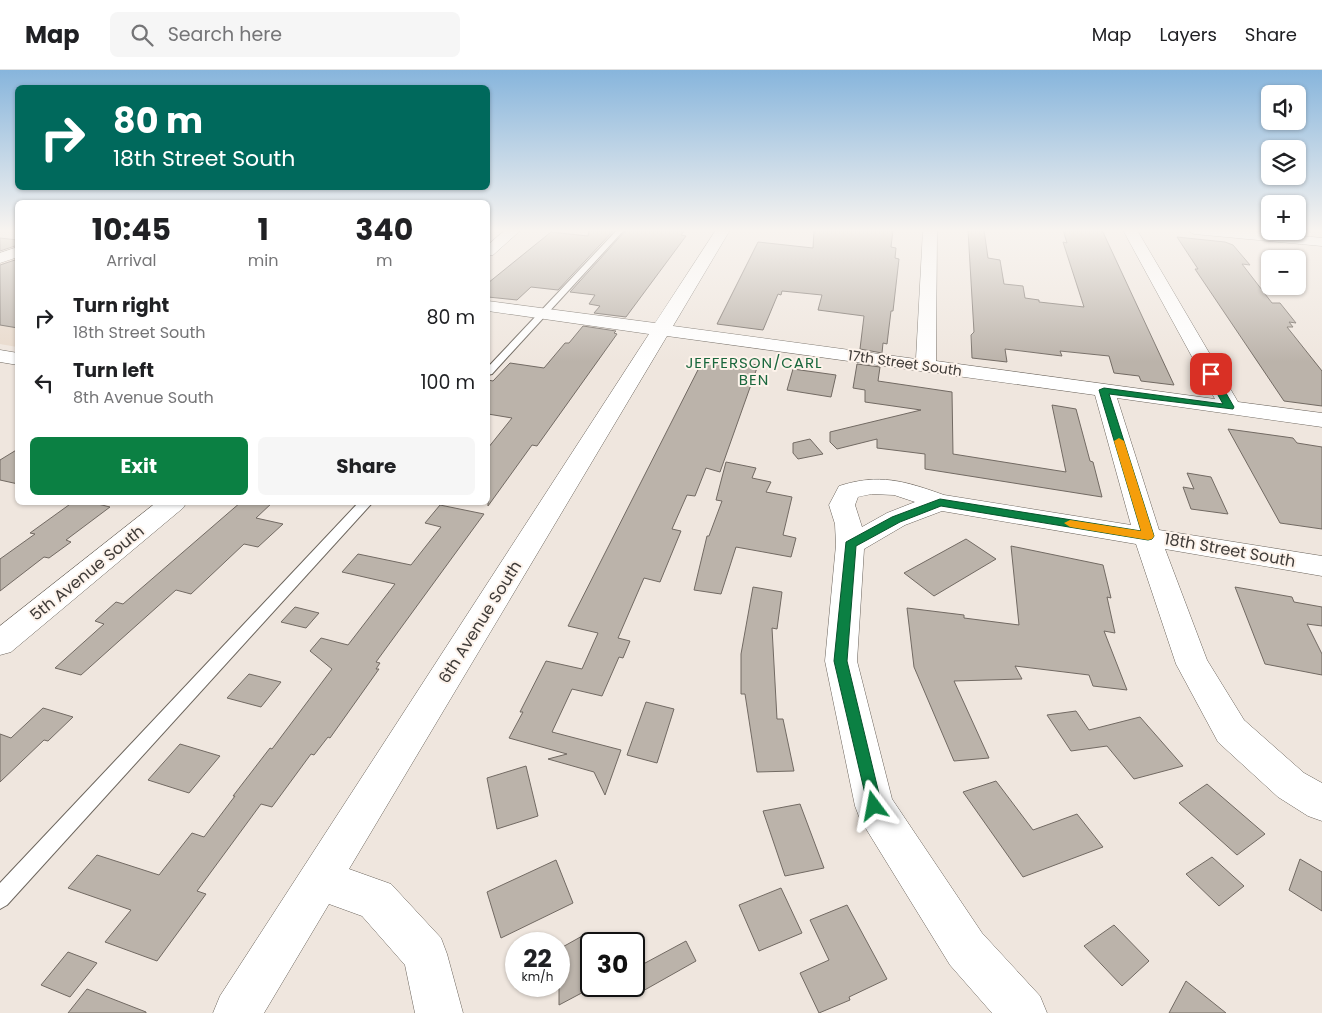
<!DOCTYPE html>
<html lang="en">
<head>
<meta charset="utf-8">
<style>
	body { margin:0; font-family:Poppins,sans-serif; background:#f6f6f6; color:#202124; height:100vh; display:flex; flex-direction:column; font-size:19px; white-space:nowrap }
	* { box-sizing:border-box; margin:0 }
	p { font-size:16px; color:#757577 }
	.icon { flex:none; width:28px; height:28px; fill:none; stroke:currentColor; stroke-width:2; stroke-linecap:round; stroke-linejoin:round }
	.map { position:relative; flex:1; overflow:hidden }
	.panel { position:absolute; left:15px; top:130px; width:475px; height:305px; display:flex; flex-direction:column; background:#fff; border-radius:8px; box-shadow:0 1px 4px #0004 }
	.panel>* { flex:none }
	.hud { position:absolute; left:15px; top:15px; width:475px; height:105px; border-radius:8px; box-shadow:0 1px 4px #0004; background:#00695c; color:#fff; overflow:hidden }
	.buttons { position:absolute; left:1261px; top:15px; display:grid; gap:10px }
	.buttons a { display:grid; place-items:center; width:45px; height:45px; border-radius:8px; background:#fff; box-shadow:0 1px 4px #0004; font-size:25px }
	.speed { position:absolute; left:505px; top:862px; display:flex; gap:10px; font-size:25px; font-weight:700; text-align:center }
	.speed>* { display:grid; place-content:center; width:65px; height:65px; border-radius:50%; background:#fff; box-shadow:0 1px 4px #0004; line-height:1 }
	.speed small { font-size:12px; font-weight:400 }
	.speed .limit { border:2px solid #111; border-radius:8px; background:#fff; color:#111 }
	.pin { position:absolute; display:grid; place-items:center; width:42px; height:42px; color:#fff; margin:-21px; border-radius:10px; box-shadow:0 2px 8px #0006 }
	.me { position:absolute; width:55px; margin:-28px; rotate:347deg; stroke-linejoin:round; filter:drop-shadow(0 0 4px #0008) }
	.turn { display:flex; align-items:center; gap:18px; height:105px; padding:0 15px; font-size:22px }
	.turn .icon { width:65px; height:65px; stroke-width:2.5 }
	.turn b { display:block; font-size:35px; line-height:42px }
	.eta { display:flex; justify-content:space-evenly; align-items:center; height:85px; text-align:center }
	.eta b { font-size:30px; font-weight:700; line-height:35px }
	.action { display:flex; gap:10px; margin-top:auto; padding:10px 15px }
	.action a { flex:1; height:58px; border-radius:8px; background:#0b8043; color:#fff; font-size:20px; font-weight:700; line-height:58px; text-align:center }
	.action a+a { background:#f6f6f6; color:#202124 }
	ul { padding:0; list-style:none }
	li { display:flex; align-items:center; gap:15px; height:65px; padding:0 15px }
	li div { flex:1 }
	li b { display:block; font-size:19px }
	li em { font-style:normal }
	header { display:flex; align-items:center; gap:30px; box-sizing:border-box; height:70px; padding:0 25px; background:#fff; border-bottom:1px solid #e0e0e0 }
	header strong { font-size:24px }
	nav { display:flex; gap:28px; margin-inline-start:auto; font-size:18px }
	.search { width:350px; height:45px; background:#f6f6f6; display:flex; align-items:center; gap:12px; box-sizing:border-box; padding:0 18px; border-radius:8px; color:#757577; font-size:19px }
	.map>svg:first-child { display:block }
	.built { fill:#e8d9cb }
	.building { fill:#bbb3aa; stroke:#726a63 }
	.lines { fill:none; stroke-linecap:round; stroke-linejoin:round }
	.lane-casing { stroke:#6b645c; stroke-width:2 }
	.street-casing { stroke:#6b645c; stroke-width:1 }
	.secondary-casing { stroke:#6b645c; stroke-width:1 }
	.lane { fill:#fff; fill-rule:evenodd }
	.street { fill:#fff; fill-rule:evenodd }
	.secondary { fill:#fff; fill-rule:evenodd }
	.route { fill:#0b8043; stroke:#07532c }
	.slow { fill:#f59e0b }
	.labels { text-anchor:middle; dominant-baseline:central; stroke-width:4; stroke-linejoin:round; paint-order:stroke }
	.far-street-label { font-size:14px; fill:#3f3b38; stroke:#fdf3eb }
	.far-neighbourhood-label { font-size:15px; letter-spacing:1px; fill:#1a673d; stroke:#fdf3eb }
	.street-label { font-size:16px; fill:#3f3b38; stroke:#fdf3eb }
</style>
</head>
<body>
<header>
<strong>Map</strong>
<div class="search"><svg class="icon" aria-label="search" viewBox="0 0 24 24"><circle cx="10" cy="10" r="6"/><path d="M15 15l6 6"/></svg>Search here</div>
<nav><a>Map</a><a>Layers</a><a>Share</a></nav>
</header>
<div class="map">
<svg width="1322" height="943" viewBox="0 0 1322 943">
	<rect width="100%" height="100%" fill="#efe6de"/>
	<polygon class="built" points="17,186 17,277 0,274 0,193"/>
	<g class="building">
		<polygon points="589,160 614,160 558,220 531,217 517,230 488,227 488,213 551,162 588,166"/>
		<polygon points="626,160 685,160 681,165 686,166 626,247 594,243 600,236 589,234 595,225 570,222"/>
		<polygon points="814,160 893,160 891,177 896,178 895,188 899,189 893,241 891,241 887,274 883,273 882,283 860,279 864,246 818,240 822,225 782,221 781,225 778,224 763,260 717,254 758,172 813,178"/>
		<polygon points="968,160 984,160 988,188 1000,190 1004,214 1023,216 1025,228 1039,230 1039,232 1084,237 1063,172 1067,173 1063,160 1102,160 1174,315 1141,311 1139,306 1114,303 1109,286 1060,281 1062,286 1005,279 1007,292 972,288 971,265 974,262"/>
		<polygon points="1177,167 1225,172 1233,175 1250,195 1242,194 1272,233 1280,233 1296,253 1289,252 1293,257 1287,257 1322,301 1322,336 1284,331 1195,199 1198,199"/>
		<polygon points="0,168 18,170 18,175 0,181"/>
		<polygon points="18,189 18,258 0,255 0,195"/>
		<polygon points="583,256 616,261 614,263 617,264 537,376 532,375 488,436 488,378 512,348 488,344 488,310 493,311 510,293 544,298 565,273 569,273"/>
		<polygon points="704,288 758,295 720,402 706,398 695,426 687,425 672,459 681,461 660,512 644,508 618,568 630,571 623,588 619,587 602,626 572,619 552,662 621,680 605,725 594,702 548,689 567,684 509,668 523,642 520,642 546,591 582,599 598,563 568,556"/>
		<polygon points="857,294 880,297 878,311 952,322 953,384 1066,402 1052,335 1076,339 1090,391 1093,392 1102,427 925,399 925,384 877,378 877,369 837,379 830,372 830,362 921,340 865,332 865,320 853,318"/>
		<polygon points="793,299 836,305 831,327 787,320"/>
		<polygon points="1228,359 1293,368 1297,373 1322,377 1322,459 1280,453"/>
		<polygon points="810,369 823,384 798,389 793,383 793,373"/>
		<polygon points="18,379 18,414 0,410 0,390"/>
		<polygon points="726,392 756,398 752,408 771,412 766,422 792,427 783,465 796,468 791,487 736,477 721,524 694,520 707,466 709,466 722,431 716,430"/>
		<polygon points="1187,403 1211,407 1228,444 1191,439 1183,417 1194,419"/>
		<polygon points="73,432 90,432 110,437 66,470 71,472 49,488 44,487 0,521 0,489 35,464 30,463"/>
		<polygon points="241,432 273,432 256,448 283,454 258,477 244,474 191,524 176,520 81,605 55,598 104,554 95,551 116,532 123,534"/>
		<polygon points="440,435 484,444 376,592 380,593 376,599 379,599 330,668 328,667 314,685 311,684 272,737 261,734 197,821 206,824 157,891 105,872 131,840 68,818 97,785 159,805 192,763 204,767 235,726 233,726 270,678 272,679 332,599 310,581 321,568 348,575 395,514 342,502 358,484 411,495 441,457 425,453"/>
		<polygon points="966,469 996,489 934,526 904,503"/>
		<polygon points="1011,476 1103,495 1111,528 1107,527 1115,563 1104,561 1127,620 1093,616 1089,605 1015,596 1022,609 954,611 989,688 954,691 914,597 907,538 964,545 964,548 1019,555"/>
		<polygon points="753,517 782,522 777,559 772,558 777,649 783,649 794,701 757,702 745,624 741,624 741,584"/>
		<polygon points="1235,517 1292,527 1294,532 1322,537 1322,556 1307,554 1322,584 1322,605 1265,594"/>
		<polygon points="295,537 319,543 306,558 281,552"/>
		<polygon points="249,604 281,612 261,637 227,628"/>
		<polygon points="646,632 674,639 657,693 627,685"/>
		<polygon points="43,638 73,647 48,671 44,670 0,712 0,664 11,668"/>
		<polygon points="1076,641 1089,660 1140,647 1183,696 1134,709 1107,676 1071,681 1047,645"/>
		<polygon points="180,674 220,686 189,723 148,710"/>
		<polygon points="526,696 538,746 497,759 487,708"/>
		<polygon points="996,711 1033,760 1077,744 1103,777 1023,807 963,722"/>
		<polygon points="1207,714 1265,764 1237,785 1179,733"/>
		<polygon points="800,734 824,798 785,806 763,741"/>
		<polygon points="1212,787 1244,816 1219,836 1186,804"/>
		<polygon points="1300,789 1322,802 1322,841 1289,820"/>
		<polygon points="556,790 573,833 501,868 487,822"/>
		<polygon points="781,818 802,863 759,881 739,835"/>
		<polygon points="847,835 887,909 849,927 850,930 819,943 800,903 829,890 810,850"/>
		<polygon points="1114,855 1149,891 1122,916 1084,876"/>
		<polygon points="584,865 591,884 591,918 559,935 559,879"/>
		<polygon points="686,871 696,891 634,926 634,899"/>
		<polygon points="68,882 97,893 70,927 41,915"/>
		<polygon points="1186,911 1226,943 1169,943"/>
		<polygon points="87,919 146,942 146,943 68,943"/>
	</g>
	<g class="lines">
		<defs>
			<g id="lane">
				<polygon points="617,160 624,160 492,304 488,305 488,297"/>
				<polygon points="359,432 373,432 7,835 0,839 0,813"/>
			</g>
			<g id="street">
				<path d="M716 160H730L673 256 916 289 923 160H937L936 291 1215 329 1123 160H1137L1238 332 1322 343V357L1117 328 1159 460 1322 486V506L1165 479 1207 590 1244 650 1304 703 1322 713V751L1308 746 1278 727 1218 672 1176 594 1136 474 942 441 905 455 864 479 857 591 892 729 982 863 1040 926 1047 943H992L950 895 860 749 855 736 825 591 836 475 835 454 829 435 839 416C879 403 905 411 944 425L1131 455 1095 325 667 266 349 799 391 814 441 868 447 884 463 943H415L405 895 362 846 329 834 264 943H213L220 926 649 264 488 241V231L655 253ZM872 424 894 425 915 432 887 443 862 457 855 435 858 427Z"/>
				<polygon points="1187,160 1244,160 1322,168 1322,176 1194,164"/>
				<polygon points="18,177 18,187 0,193 0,183"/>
				<polygon points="0,280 18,283 18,295 0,292"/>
			</g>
			<g id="secondary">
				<polygon points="505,160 521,160 493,185 488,186 488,175"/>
				<polygon points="157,432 187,432 183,438 11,582 0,585 0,556"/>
			</g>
		</defs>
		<use href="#lane" class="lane-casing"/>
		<use href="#street" class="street-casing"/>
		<use href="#secondary" class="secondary-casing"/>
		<use href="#lane" class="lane"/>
		<use href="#street" class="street"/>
		<use href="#secondary" class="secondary"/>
	</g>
	<linearGradient id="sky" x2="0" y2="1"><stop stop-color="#87b5dc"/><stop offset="0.55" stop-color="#f8f4f0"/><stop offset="1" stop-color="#f8f4f0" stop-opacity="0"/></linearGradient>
	<rect width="1322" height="292" fill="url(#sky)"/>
	<polygon class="route" points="1211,301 1215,304 1234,337 1233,339 1109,324 1154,466 1152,469 1148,470 941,436 900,452 856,476 847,591 882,736 880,741 874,743 869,741 834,591 846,472 892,447 940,429 1141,461 1099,320 1104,318 1223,334 1206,304"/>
	<polygon class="slow" points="1119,368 1124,371 1154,466 1152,469 1148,470 1070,457 1064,453 1070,450 1141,461 1114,371"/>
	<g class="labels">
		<g class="far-street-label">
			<text transform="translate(905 293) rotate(8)">17th Street South</text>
		</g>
		<g class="far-neighbourhood-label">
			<text x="754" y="292">JEFFERSON/CARL<tspan x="754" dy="17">BEN</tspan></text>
		</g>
		<g class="street-label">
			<text transform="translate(1230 480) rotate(10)">18th Street South</text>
			<text transform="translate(87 503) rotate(-39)">5th Avenue South</text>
			<text transform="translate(480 552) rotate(-58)">6th Avenue South</text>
		</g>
	</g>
</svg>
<div class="buttons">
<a><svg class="icon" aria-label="sound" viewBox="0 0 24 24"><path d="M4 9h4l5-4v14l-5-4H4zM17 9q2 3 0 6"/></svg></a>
<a><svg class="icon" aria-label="layers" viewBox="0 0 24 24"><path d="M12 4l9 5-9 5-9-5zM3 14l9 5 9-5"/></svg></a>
<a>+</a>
<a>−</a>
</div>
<div class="speed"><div>22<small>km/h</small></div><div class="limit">30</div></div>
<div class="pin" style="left:1211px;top:304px;background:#d93025"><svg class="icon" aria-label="arrive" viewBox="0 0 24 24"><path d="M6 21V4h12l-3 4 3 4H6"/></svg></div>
<svg class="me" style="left:874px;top:736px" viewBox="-20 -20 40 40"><path d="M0-17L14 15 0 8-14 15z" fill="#0b8043" stroke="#fff" stroke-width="4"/></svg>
<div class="hud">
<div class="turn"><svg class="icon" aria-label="right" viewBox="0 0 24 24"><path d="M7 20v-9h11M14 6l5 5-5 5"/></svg><div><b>80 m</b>18th Street South</div></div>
</div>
<section class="panel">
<div class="eta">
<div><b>10:45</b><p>Arrival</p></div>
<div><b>1</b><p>min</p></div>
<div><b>340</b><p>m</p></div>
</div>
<ul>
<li><svg class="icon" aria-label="right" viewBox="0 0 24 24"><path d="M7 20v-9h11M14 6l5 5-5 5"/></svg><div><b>Turn right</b><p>18th Street South</p></div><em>80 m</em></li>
<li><svg class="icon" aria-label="left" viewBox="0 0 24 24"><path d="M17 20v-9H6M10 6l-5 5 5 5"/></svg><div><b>Turn left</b><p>8th Avenue South</p></div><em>100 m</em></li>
</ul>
<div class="action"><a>Exit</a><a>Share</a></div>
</section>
</div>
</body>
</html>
